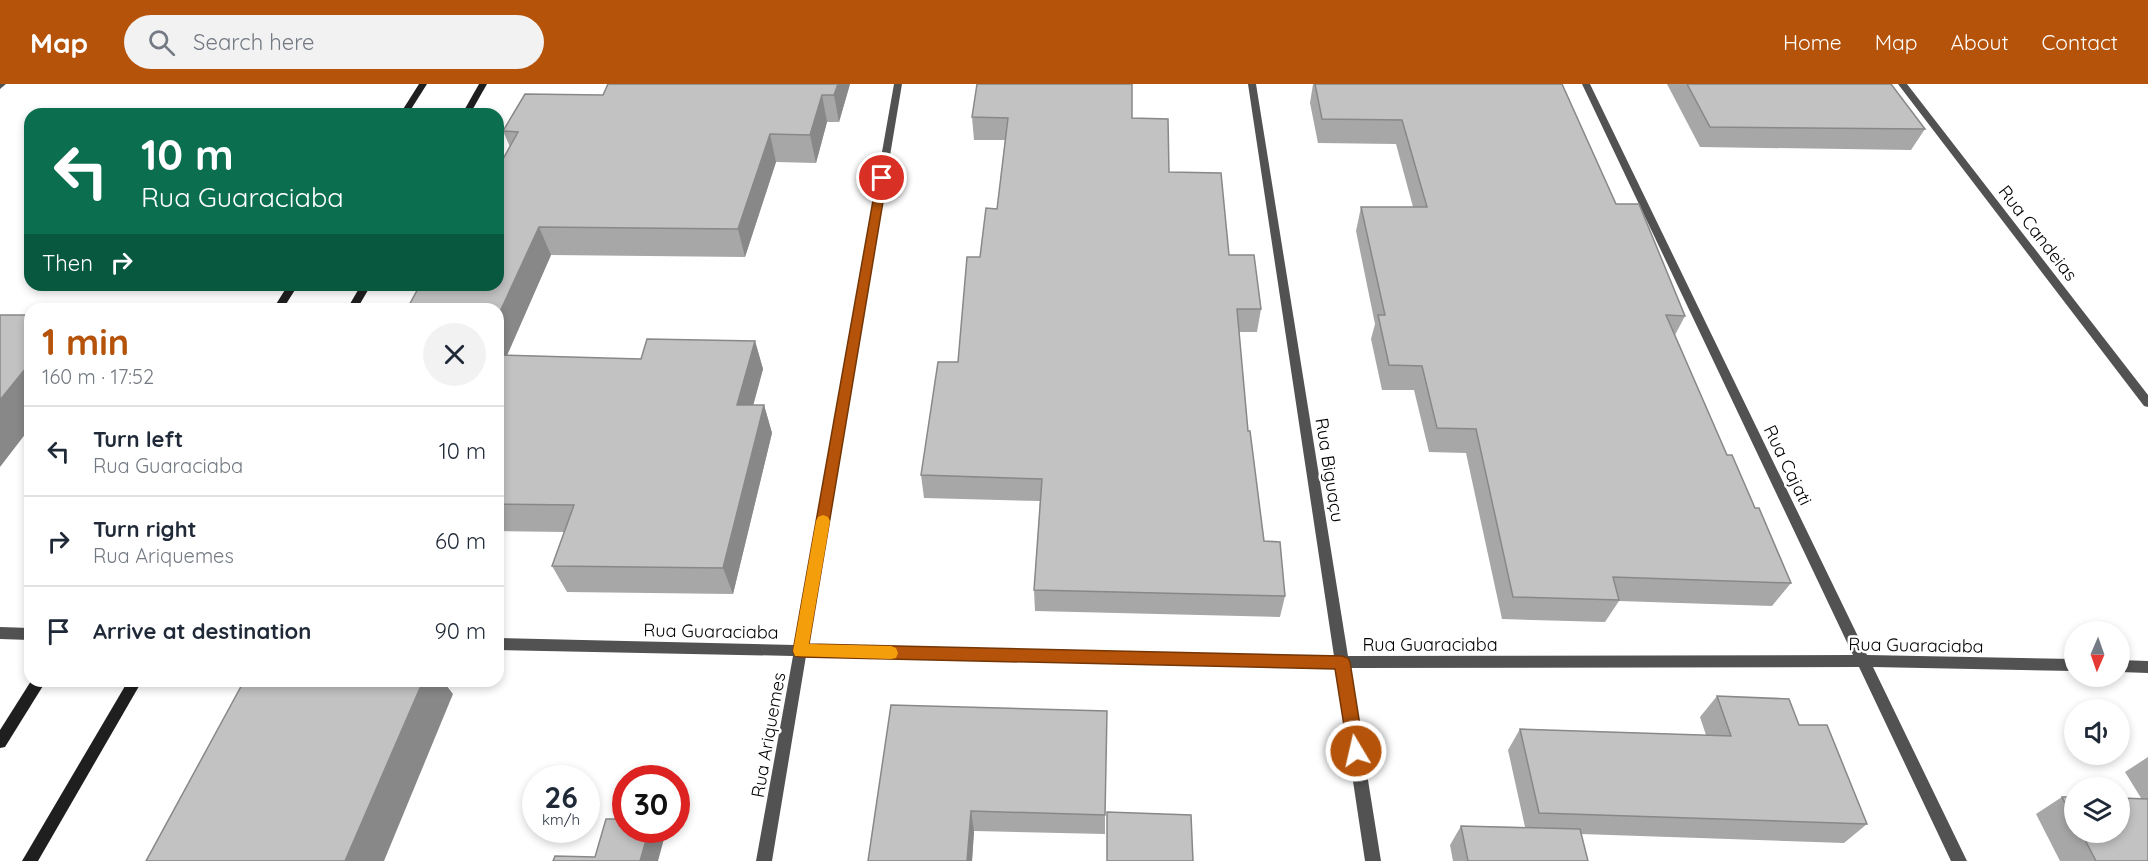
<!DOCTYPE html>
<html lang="en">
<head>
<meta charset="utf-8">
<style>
	body { margin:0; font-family:Quicksand,sans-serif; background:#f2f2f3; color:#1f2937; height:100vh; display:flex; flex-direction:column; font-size:22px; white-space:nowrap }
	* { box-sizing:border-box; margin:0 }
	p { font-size:20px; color:#747a83 }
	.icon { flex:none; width:33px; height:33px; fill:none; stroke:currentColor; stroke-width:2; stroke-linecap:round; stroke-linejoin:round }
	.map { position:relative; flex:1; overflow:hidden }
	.sheet { position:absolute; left:24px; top:219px; width:480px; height:384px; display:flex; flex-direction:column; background:#fff; border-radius:18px; box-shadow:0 3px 9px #0003 }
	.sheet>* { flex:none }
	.guide { position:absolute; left:24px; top:24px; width:480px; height:183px; border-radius:18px; box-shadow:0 3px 9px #0003; background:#0b6e4f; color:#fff; overflow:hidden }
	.needle { width:39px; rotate:182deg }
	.fabs { position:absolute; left:2064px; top:537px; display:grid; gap:12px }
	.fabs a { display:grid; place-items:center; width:66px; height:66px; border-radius:50%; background:#fff; box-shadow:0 3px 9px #0003; font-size:30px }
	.speed { position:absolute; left:522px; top:681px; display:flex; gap:12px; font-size:30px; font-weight:700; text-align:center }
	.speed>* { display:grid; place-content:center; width:78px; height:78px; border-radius:50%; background:#fff; box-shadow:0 3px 9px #0003; line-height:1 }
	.speed small { font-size:15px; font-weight:400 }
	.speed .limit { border:9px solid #d22; background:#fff; color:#111 }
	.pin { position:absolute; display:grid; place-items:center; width:51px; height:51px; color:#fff; margin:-26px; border:3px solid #fff; border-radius:50%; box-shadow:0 2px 6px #0007 }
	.me { position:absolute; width:66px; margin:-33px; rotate:351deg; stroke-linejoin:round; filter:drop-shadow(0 0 4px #0008) }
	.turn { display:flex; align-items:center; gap:21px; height:126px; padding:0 18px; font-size:27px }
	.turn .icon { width:78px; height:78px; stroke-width:2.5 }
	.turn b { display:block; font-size:42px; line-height:51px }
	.then { display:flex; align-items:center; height:57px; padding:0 18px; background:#0003; gap:12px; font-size:22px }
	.round { display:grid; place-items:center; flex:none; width:63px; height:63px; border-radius:32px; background:#f2f2f3 }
	.head { display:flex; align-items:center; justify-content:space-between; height:102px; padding:0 18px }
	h1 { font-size:36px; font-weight:700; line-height:45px; color:#b45309 }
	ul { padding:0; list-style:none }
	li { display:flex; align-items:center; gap:18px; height:90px; padding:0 18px; border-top:2px solid #e0e1e3 }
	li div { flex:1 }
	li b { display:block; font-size:22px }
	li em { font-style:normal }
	header { display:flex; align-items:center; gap:36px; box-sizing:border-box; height:84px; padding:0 30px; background:#b45309; color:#fff }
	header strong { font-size:28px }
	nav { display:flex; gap:33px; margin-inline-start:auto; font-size:21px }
	.search { width:420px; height:54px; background:#f2f2f3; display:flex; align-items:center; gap:15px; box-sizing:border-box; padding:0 21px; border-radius:33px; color:#747a83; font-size:22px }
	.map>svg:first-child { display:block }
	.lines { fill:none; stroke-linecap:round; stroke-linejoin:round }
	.street { fill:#525252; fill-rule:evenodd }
	.secondary { fill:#1f1f1f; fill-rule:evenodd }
	.wall { fill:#a7a7a7 }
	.shaded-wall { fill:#888 }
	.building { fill:#c2c2c2; stroke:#888; stroke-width:1.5 }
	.route { fill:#b45309; stroke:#753606; stroke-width:1.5 }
	.slow { fill:#f59e0b }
	.labels { text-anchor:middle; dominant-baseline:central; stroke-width:5; stroke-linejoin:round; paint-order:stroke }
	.street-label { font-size:18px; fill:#000; stroke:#fff }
</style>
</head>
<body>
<header>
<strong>Map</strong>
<div class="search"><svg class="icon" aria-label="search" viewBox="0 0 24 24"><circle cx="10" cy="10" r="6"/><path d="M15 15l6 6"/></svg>Search here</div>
<nav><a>Home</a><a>Map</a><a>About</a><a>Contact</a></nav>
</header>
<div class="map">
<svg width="2148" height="777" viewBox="0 0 2148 777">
	<rect width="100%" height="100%" fill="#fff"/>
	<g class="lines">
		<g class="street">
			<polygon points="0,0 6,0 0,5"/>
			<polygon points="894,0 902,0 808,561 1334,572 1248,0 1256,0 1348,572 1853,571 1582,0 1590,0 1867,571 2074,575 2074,587 1873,583 1967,777 1951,777 1859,583 1350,584 1381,777 1365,777 1336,584 806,572 772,777 756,777 793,572 498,566 498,554 795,561"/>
			<polygon points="1898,0 1907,0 2148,311 2148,323 2144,322"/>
			<polygon points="0,543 30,544 30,556 0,555"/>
			<polygon points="2120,576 2148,577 2148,589 2120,588"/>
		</g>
		<g class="secondary">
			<polygon points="419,0 427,0 408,30 400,30"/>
			<polygon points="479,0 487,0 470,30 462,30"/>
			<polygon points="288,201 298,201 283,225 273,225"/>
			<polygon points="361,201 371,201 357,225 347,225"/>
			<polygon points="31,597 46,597 5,663 0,664 0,646"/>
			<polygon points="128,597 142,597 38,777 22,777"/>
		</g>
	</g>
	<g class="wall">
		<polygon points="608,0 850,0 839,38 827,38 816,79 776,78 745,173 551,171 507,271 641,275 755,257 763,285 753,321 764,321 772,349 733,510 567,508 552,482 565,448 498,447 498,201 510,63 503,47 603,11"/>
		<polygon points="1313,0 1562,0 1616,120 1685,232 1675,251 1727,371 1755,424 1791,499 1772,522 1619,517 1605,538 1502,535 1466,369 1429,368 1414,306 1382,306 1371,255 1375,240 1356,147 1361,123 1413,123 1396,60 1318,59 1310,19"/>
		<polygon points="1667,0 1891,0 1925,45 1911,66 1700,63"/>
		<polygon points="972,33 1132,34 1169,88 1229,171 1261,225 1257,248 1239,248 1248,347 1264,457 1285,512 1280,533 1035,527 1034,506 1040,417 924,414 921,391 958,278 980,173 997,125 1005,56 974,56"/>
		<polygon points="1717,612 1799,641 1867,740 1844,759 1581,750 1588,777 1453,777 1450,761 1461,742 1525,743 1508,666 1520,645 1706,651 1700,633"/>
		<polygon points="891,621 1105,731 1105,750 974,747 972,777 868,777"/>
		<polygon points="2148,673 2148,777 2060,777 2036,730 2062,713 2074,713 2074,748 2120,748 2141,714 2125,688"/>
	</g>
	<g class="shaded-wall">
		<polygon points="838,0 850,0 839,38 834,11"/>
		<polygon points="822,11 827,38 816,79 810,51"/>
		<polygon points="770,50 776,78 745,173 738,145"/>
		<polygon points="539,143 551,171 498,292 498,232"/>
		<polygon points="755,257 763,285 746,348 737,321"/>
		<polygon points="30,279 30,344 0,383 0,316"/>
		<polygon points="764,321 772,349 733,510 723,484"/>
		<polygon points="423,597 443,597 453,610 384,777 345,777"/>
		<polygon points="971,727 974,747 972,777 967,777"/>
		<polygon points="649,746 658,746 664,755 658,777 640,777"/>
	</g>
	<g class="building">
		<polygon points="608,0 838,0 834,11 822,11 810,51 770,50 738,145 539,143 498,232 498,225 407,225 420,201 498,201 498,84 518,48 503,47 525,10 603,11"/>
		<polygon points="977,0 1132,0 1132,34 1168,35 1169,88 1221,89 1229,171 1254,171 1261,225 1237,225 1248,347 1250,347 1264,457 1280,458 1285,512 1034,506 1042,395 921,391 938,278 958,278 967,173 980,173 986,124 997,125 1008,34 972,33"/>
		<polygon points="1315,0 1562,0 1616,120 1639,120 1685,232 1666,231 1727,371 1732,371 1755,424 1759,424 1791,499 1613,493 1619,516 1513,513 1476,345 1437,344 1422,282 1389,281 1378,231 1385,231 1361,123 1427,123 1402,36 1322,35"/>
		<polygon points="1687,0 1891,0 1925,45 1710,43"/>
		<polygon points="0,231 30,231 30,279 0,316"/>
		<polygon points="647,255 755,257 737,321 764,321 723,484 552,482 574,421 498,420 498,271 641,275"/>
		<polygon points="244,597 423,597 345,777 146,777"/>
		<polygon points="1717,612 1789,615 1799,641 1827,641 1867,740 1539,729 1520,645 1731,652"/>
		<polygon points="891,621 1107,627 1105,731 971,727 967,777 868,777"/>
		<polygon points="2062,713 2074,713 2074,737"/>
		<polygon points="2120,714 2148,715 2148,777 2096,777 2081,748 2120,748"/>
		<polygon points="1107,728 1191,731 1193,777 1107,777"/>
		<polygon points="606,735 626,735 626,746 649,746 640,777 553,777 555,772 595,773"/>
		<polygon points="1461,742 1580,745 1588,777 1468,777"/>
	</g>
	<polygon class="route" points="882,91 887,94 809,560 1342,572 1348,574 1350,578 1364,667 1362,672 1356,674 1350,672 1348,667 1335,585 801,573 795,572 793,567 877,94"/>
	<polygon class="slow" points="823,431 828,433 830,437 809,560 891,562 896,564 898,569 896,574 891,575 795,572 793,567 816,437 818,433"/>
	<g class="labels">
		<g class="street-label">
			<text transform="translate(2038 149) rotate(52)">Rua Candeias</text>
			<text transform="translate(1788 381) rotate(64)">Rua Cajati</text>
			<text transform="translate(1330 386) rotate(81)">Rua Biguaçu</text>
			<text transform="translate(711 547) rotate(1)">Rua Guaraciaba</text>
			<text x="1430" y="560">Rua Guaraciaba</text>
			<text transform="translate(1916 561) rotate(1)">Rua Guaraciaba</text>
			<text transform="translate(768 651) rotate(-80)">Rua Ariquemes</text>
		</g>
	</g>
</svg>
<div class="fabs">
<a><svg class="needle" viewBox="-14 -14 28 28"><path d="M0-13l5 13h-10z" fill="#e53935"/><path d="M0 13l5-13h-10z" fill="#747a83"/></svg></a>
<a><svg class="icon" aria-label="sound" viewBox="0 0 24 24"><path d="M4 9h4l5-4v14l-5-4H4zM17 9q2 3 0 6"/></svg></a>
<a><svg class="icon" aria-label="layers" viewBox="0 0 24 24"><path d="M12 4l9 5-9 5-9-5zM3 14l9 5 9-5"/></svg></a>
</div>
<div class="speed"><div>26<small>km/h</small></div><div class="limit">30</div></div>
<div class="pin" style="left:882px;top:94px;background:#d93025"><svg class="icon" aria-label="arrive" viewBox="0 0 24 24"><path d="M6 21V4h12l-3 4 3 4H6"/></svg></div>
<svg class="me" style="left:1356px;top:667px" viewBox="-20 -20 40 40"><circle r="17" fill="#b45309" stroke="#fff" stroke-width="3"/><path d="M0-11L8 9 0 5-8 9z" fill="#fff"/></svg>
<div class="guide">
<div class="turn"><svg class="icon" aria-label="left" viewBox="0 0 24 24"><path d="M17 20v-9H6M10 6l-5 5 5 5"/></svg><div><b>10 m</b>Rua Guaraciaba</div></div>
<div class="then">Then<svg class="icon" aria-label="right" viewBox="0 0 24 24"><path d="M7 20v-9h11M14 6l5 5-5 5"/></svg></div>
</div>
<section class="sheet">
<div class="head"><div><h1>1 min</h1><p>160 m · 17:52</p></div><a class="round"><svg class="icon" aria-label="close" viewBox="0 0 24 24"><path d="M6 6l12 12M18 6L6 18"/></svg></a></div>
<ul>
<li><svg class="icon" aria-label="left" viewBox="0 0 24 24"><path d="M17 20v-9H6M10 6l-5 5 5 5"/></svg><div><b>Turn left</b><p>Rua Guaraciaba</p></div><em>10 m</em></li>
<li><svg class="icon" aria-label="right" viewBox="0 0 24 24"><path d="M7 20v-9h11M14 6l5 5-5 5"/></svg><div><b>Turn right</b><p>Rua Ariquemes</p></div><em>60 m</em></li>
<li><svg class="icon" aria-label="arrive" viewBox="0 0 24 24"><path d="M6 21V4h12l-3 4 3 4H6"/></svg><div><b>Arrive at destination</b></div><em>90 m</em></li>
</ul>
</section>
</div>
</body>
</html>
